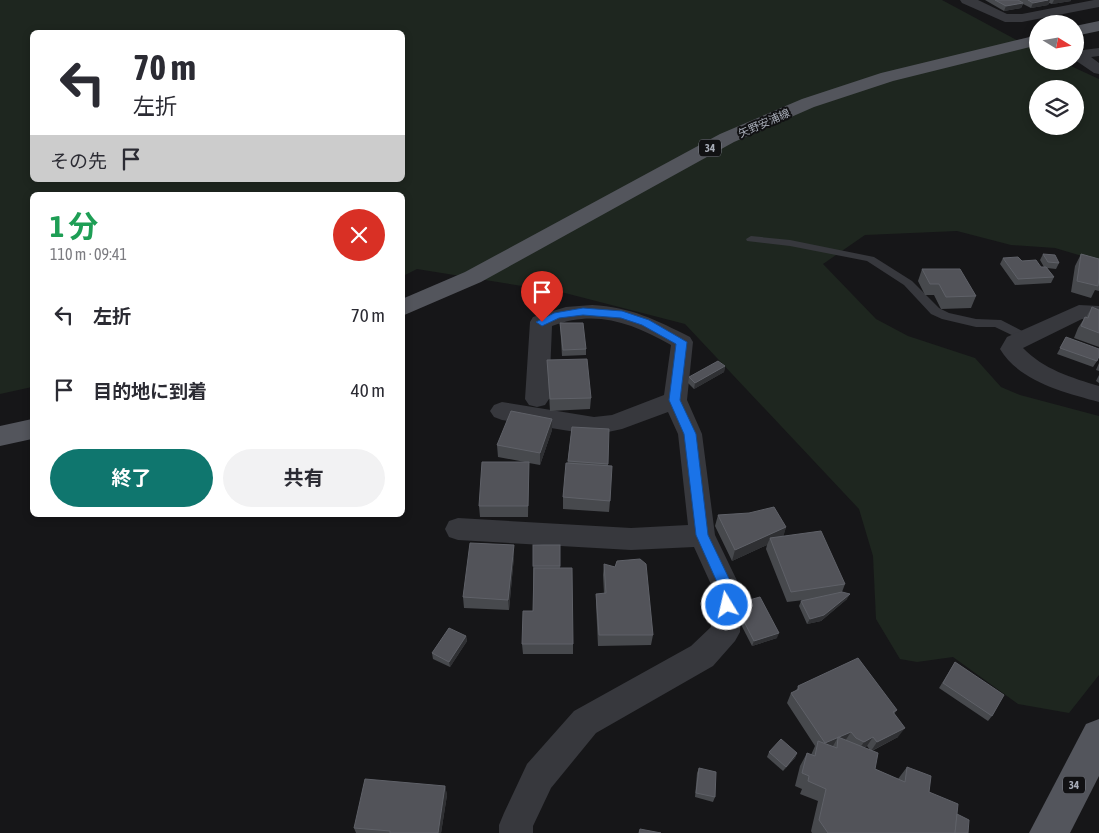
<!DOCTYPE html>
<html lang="ja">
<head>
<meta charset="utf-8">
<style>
	body { margin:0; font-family:"Asap Condensed","Noto Sans JP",sans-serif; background:#f2f2f3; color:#2b2b33; height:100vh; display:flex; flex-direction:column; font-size:19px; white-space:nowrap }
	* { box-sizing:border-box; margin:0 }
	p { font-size:16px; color:#7c7c81 }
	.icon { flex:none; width:28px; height:28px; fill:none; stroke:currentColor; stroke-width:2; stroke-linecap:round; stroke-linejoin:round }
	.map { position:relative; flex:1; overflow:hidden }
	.drawer { position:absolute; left:30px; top:192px; width:375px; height:325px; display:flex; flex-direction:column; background:#fff; border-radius:8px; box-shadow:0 2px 8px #0003 }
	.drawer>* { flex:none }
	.hud { position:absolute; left:30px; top:30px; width:375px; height:152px; border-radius:8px; box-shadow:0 2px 8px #0003; background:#fff; color:#2b2b33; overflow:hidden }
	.needle { width:32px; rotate:101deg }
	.tools { position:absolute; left:1029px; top:15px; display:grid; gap:10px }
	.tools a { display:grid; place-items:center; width:55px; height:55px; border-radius:50%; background:#fff; box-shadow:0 2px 8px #0003; font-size:25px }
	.pin { position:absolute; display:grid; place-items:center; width:42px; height:42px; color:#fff; margin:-51px -21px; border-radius:50% 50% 50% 0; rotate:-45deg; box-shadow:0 0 5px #0007 }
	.pin .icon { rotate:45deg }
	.me { position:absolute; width:55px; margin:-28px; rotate:351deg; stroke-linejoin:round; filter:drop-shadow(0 0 4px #0008) }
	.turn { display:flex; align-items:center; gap:18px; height:105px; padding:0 20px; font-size:22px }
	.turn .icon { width:65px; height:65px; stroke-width:2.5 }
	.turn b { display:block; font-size:35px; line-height:42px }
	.then { display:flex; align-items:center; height:48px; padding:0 20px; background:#0003; gap:10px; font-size:19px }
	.round { display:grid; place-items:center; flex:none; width:52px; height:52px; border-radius:26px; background:#f2f2f3 }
	.summary { display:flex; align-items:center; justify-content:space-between; height:85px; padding:0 20px }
	h1 { font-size:30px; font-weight:700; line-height:38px; color:#1e9e55 }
	.action { display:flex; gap:10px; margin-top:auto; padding:10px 20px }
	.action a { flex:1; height:58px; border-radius:30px; background:#0f766e; color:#fff; font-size:20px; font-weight:700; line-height:58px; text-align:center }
	.action a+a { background:#f2f2f3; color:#2b2b33 }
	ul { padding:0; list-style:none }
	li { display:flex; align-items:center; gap:15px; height:75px; padding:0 20px }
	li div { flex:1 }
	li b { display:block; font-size:19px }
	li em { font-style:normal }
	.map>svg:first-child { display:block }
	.green { fill:#1e261f; fill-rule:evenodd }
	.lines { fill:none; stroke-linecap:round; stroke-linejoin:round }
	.service { fill:#37383d; fill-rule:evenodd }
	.minor { fill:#37383d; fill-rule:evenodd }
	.primary { fill:#53555c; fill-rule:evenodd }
	.wall { fill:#47494d; fill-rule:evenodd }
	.shaded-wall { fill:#2f3033 }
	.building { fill:#525359; stroke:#5f6168 }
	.route { fill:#1a73e8; stroke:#114b97 }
	.labels { text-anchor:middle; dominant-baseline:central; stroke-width:4; stroke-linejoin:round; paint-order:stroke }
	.far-street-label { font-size:11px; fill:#a8adb8; stroke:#111113 }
	.shield { fill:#111113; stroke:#7b7e86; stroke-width:1 }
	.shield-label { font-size:11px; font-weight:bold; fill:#a8adb8 }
</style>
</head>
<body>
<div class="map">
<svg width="1099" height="833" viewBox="0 0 1099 833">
	<rect width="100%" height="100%" fill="#161618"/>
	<path class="green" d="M0 0H942L1037 51 1038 61H1060L1099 79V261L1055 248 1011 245 957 231 865 235 823 264 876 319 908 336 975 358 1001 387 1020 395 1099 416V675L1069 713 1018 704 953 657 917 662 900 659 876 619 873 556 859 509 685 324 565 293 417 269 403 276 402 195H32V387L0 394ZM32 32H402V180H32ZM1038 89H1075V126H1038Z"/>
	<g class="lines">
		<polygon class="service" points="751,236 790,240 874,257 912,281 939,308 949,313 976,319 1001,320 1028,334 1030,337 1024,341 995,327 976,327 942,319 931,314 904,285 867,261 790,246 747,241 746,239"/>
		<g class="minor">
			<polygon points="960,0 978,0 1007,14 1022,14 1094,0 1099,0 1099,7 1022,22 1005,22 962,3"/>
			<polygon points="1099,48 1099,56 1091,57 1099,63 1099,74 1094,73 1075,60 1075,51"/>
			<path d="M592 305C631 307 656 320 690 337L693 342 687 400 702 434 715 535 742 591 740 632 735 641 713 666 596 733 551 788 533 826V833H499V825L504 813 527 764 574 711 691 646 711 627 714 591 694 547 631 550 458 540 449 537 445 529 449 521 458 518 631 528 688 525 678 434 668 412 622 429 594 435 502 420 494 417 490 411 494 405 502 402 594 417 612 415 664 395 671 345C632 323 596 309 552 326L549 399 545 405 537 407 529 405 525 399 530 322 533 317 566 307Z"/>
			<path d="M1079 305 1099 306V320L1082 319 1023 348C1043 369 1072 378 1099 386V402C1064 392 1020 382 1000 349L1007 337Z"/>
		</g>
		<g class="primary">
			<polygon points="1099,21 1099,31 1075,36 1075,26"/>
			<polygon points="1038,35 1038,45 893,81 814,107 734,142 481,282 402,316 402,299 465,272 720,134 802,99 881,73"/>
			<polygon points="32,419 32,439 0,446 0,426"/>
			<polygon points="1099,719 1099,776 1070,833 1029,833 1086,724"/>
		</g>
	</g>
	<g class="wall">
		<polygon points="985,0 1071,0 1071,1 1052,4 1049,3 1048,5 1031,8 1023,4 1021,8 1004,11"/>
		<polygon points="1043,254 1059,263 1056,269 1047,268 1054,277 1051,283 1015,285 1000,264 1003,258 1022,261 1041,267 1044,267 1040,260"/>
		<polygon points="1081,254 1099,259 1099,291 1095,290 1091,298 1071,292 1075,266"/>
		<polygon points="922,269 976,296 971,308 941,309 934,295 925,295 918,281"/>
		<polygon points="1092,307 1099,310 1099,347 1074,338 1078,328 1085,317 1086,317"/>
		<polygon points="560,324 586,349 586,355 562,356"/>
		<polygon points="1066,337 1097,361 1093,367 1057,354"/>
		<polygon points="547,360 591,398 590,409 550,411"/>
		<polygon points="1099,363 1099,371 1096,370"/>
		<polygon points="725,366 724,372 694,389 688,383 689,377"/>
		<polygon points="1099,375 1099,383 1096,381"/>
		<polygon points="572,427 608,464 610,501 609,512 563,509 563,497"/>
		<polygon points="552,430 540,465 529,463 528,517 480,517 479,506 525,462 498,457 497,445"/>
		<polygon points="718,515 786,527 783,536 845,584 842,592 847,599 821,621 807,624 799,606 801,601 804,600 787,602 766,549 767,545 732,561 715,526"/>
		<polygon points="560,545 560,568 573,644 573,654 523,654 522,644 533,611 533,566"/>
		<polygon points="514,556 509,610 464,608 463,597"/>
		<polygon points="604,564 653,635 651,645 598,646 596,604 596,594 604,594 603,575"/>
		<polygon points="735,604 777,638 752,646 733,609"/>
		<polygon points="466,636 467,641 450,667 433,659 432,653"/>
		<polygon points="955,662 992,716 988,721 939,688"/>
		<path d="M798 686 897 710 894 714 898 737 872 751 875 769 898 779 907 767 929 792 957 814 968 833H812L811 831 818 801 800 794 802 789 795 786 800 766 807 753 811 755 815 746 787 703 791 693 796 691ZM867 746 870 750 864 748Z"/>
		<polygon points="769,752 797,753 795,758 783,771 767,757"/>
		<polygon points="699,768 715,797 713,802 695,797 697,773"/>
		<polygon points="445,786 447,795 441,833 356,833 354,828"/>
	</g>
	<g class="shaded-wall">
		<polygon points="1050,0 1048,5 1031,8 1033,3"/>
		<polygon points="1054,0 1071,0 1071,1 1052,4"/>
		<polygon points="1023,3 1021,8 1004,11 1006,6"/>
		<polygon points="725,366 724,372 694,389 695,383"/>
		<polygon points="552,419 552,430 540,465 540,453"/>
		<polygon points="786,527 783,538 770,538 767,545 732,561 735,550"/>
		<polygon points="514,545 514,556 509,610 508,600"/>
		<polygon points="850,594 847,599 821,621 807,624 810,619"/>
		<polygon points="779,633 777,638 752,646 754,641"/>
		<polygon points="466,636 467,641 450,667 449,662"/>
		<polygon points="905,728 898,737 871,751 877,742"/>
		<polygon points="851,732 845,741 838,737 833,746 819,753 825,743"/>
		<polygon points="873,737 867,746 858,751 864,742"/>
		<polygon points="797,753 795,758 783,771 786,767"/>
		<polygon points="445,786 447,795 441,833 438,833"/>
	</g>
	<g class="building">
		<polygon points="995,0 1018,0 1023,3 1006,6"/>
		<polygon points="1028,0 1048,0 1033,3"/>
		<polygon points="1043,254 1055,255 1059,263 1048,262"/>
		<polygon points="1081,254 1099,259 1099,278 1098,286 1077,281"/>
		<polygon points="1018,257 1022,261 1036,260 1041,267 1046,267 1054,277 1018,279 1003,258"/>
		<polygon points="922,269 960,269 976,296 946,297 939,284 930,284"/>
		<polygon points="1092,307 1099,310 1099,333 1081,326 1085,317 1088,318"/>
		<polygon points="560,323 583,323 586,349 563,350"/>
		<polygon points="1066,337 1099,349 1099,356 1097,361 1060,348"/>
		<polygon points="587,359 591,398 550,399 547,360"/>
		<polygon points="718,361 725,366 695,383 689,377"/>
		<polygon points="511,411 552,419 540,453 497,445"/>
		<polygon points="572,427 609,429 608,464 568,461"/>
		<polygon points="482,462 529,462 528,506 479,506"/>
		<polygon points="566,463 612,466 610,501 563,497"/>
		<polygon points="774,507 786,527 735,550 718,515 749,513"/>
		<polygon points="821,531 845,584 791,592 770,538"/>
		<polygon points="470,543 514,545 508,600 463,597"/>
		<rect x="533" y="545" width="27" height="21"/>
		<polygon points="640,559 646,564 653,635 599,635 596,594 606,593 604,564 615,567 617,561"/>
		<polygon points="534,568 572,568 573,644 522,644 523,611 533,611"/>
		<polygon points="842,592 850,594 824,615 810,619 801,601"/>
		<polygon points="760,597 779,633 754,641 735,604"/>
		<polygon points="449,628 466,636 449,662 432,653"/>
		<polygon points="858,658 897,710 893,712 905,728 877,742 873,737 864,742 856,738 851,732 825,743 791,693 799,689 798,686"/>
		<polygon points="955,662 1004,695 992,716 943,683"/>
		<polygon points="838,737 878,753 875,769 905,782 907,767 931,776 929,792 958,804 955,833 828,833 819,820 826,789 808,781 809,776 802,773 807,753 815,756 818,741 837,748"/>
		<polygon points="781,739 797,753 786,767 769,752"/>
		<polygon points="699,768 716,772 715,797 696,793"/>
		<polygon points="365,779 445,786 438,833 390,833 390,831 354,828"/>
		<polygon points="957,814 969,820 968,833 955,833"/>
		<polygon points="640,829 661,833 639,833"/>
	</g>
	<polygon class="route" points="583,308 622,311 649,320 687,342 680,400 696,434 708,535 735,591 732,609 727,611 722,609 720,605 721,591 696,535 684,434 669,400 676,344 642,325 621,318 583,315 559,318 542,326 536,322 554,313"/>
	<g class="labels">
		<g class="far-street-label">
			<text transform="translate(764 123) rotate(-24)">矢野安浦線</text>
		</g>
		<g class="shield">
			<rect x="699" y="139.5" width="22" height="17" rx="4"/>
			<rect x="1063" y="776.5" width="22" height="17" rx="4"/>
		</g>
		<g class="shield-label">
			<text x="710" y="148">34</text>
			<text x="1074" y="785">34</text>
		</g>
	</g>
</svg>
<div class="tools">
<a><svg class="needle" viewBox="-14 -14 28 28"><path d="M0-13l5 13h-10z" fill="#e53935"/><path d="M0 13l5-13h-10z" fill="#7c7c81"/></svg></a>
<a><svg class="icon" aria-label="layers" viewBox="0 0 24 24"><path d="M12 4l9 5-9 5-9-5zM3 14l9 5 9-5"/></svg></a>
</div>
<div class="pin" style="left:542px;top:322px;background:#d93025"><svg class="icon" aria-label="arrive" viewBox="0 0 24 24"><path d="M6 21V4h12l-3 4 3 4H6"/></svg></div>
<svg class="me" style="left:727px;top:605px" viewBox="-20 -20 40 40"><circle r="17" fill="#1a73e8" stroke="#fff" stroke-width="3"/><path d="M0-11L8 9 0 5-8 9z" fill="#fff"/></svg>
<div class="hud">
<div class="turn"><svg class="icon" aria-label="left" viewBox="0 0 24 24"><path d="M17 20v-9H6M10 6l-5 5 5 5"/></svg><div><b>70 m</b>左折</div></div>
<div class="then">その先<svg class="icon" aria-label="arrive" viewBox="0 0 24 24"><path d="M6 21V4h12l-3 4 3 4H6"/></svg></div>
</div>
<section class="drawer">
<div class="summary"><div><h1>1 分</h1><p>110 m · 09:41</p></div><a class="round" style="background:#d93025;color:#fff"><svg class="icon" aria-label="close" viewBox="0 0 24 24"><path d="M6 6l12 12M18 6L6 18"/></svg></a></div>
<ul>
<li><svg class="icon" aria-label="left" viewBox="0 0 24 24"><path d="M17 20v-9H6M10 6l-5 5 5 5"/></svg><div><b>左折</b></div><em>70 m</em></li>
<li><svg class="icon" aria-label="arrive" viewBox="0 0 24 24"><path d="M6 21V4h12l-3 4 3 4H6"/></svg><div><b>目的地に到着</b></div><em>40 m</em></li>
</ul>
<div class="action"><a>終了</a><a>共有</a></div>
</section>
</div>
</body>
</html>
